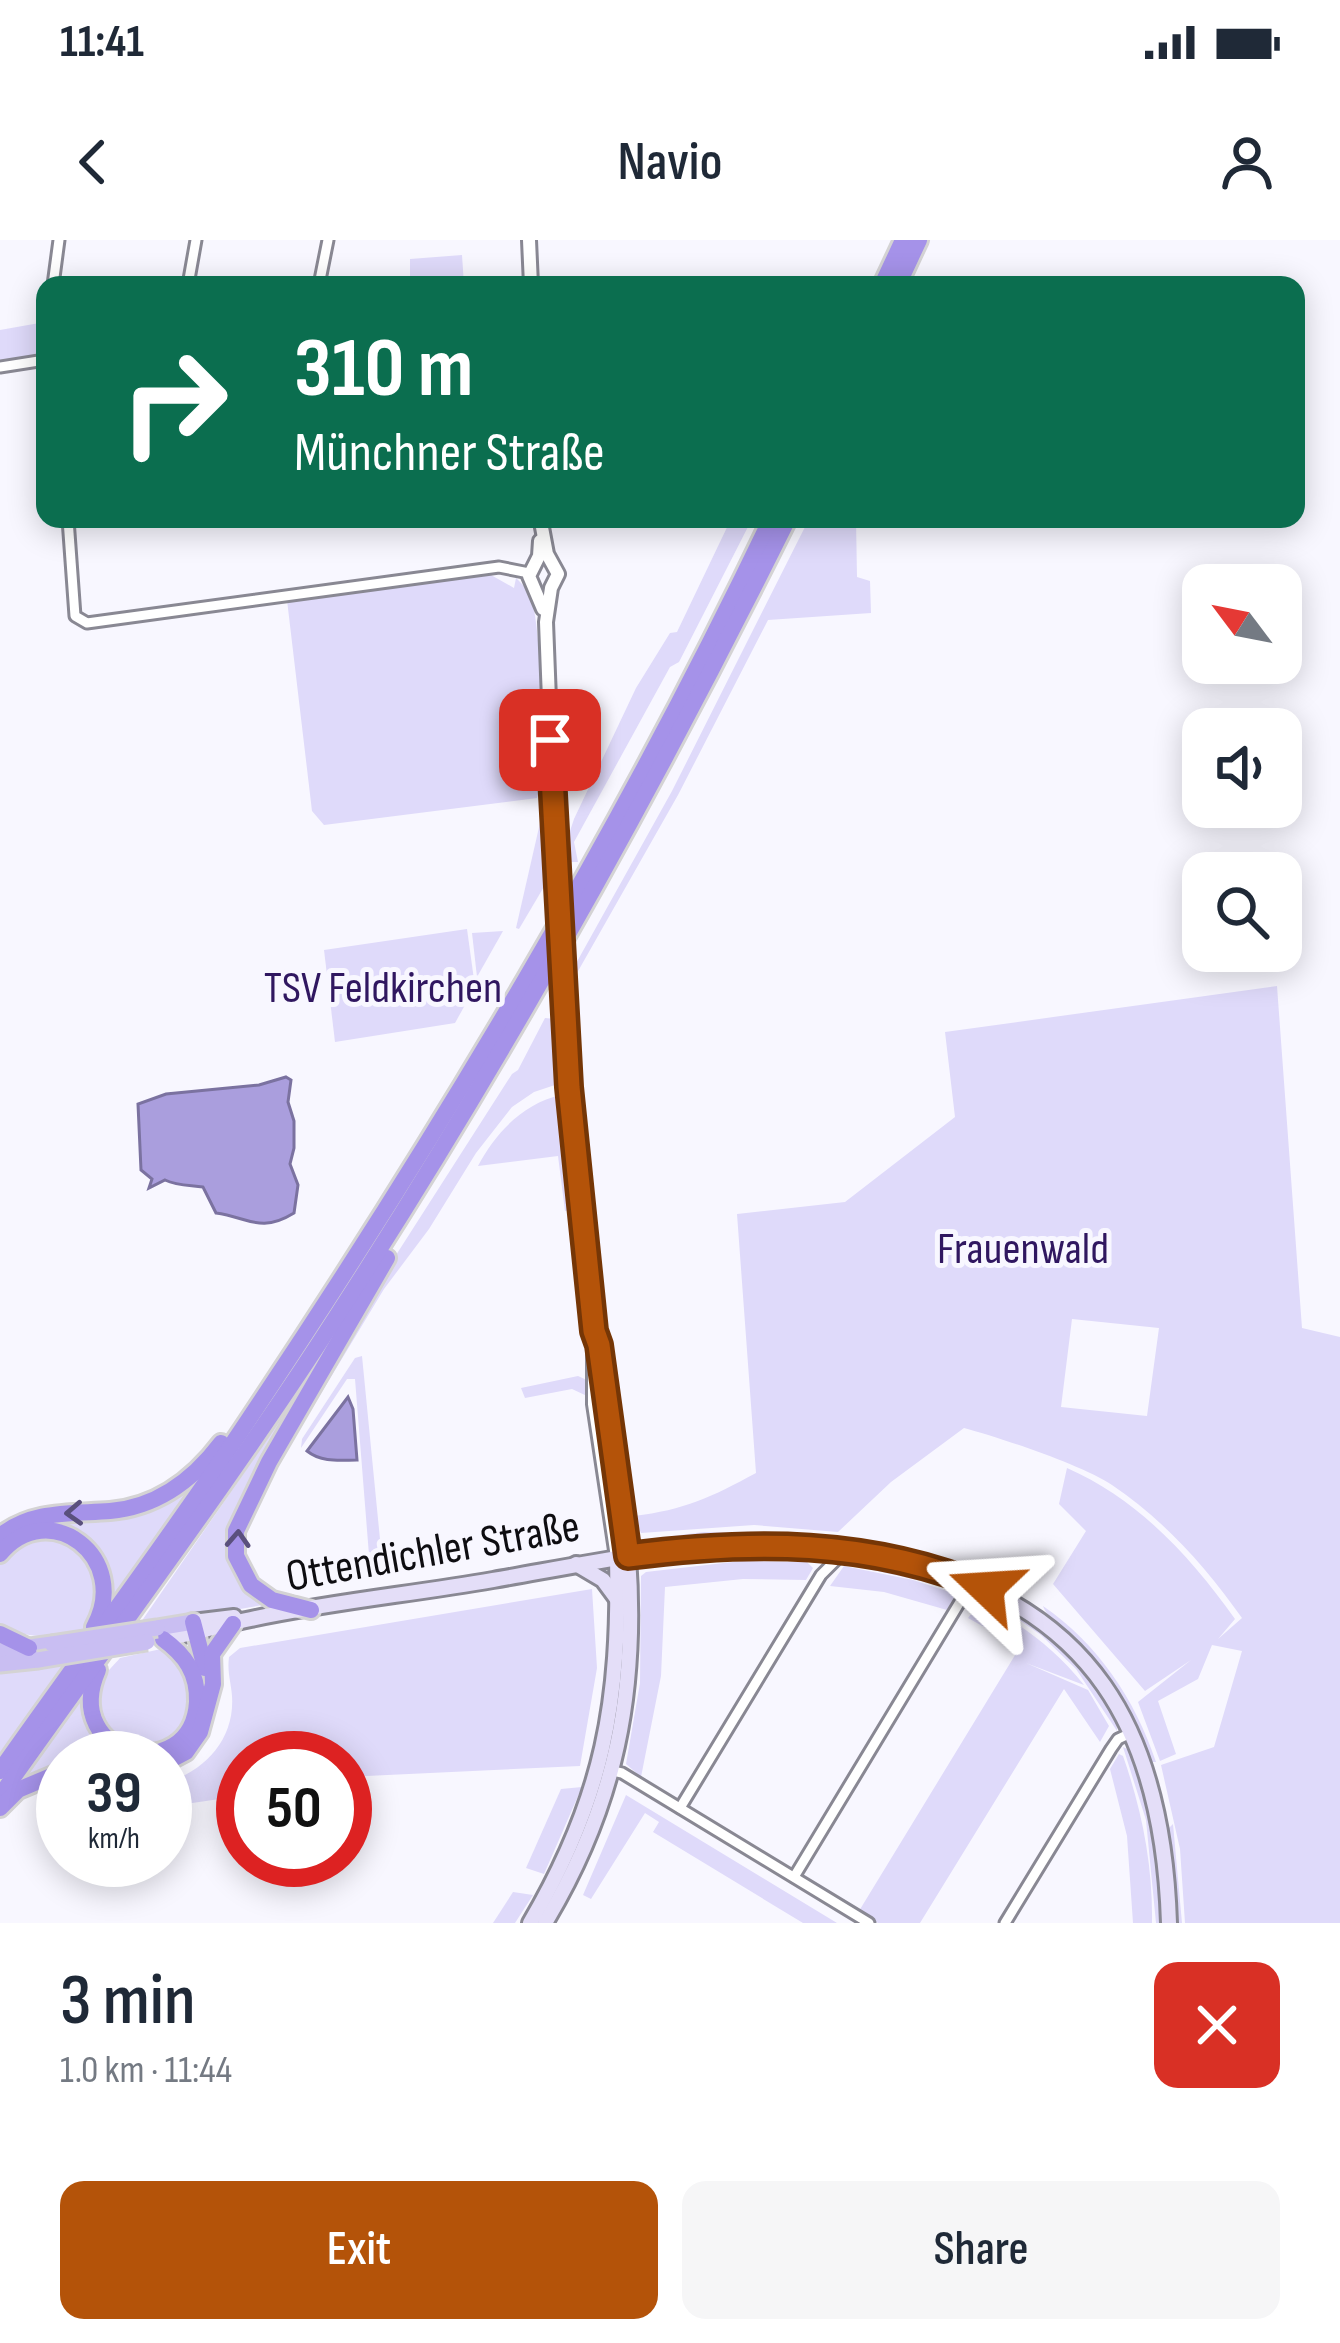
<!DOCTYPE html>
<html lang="en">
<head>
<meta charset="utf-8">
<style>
	body { margin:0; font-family:"Sofia Sans Condensed",sans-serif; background:#f6f6f7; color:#1f2937; height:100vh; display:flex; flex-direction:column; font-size:45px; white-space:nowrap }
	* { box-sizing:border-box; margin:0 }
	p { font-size:39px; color:#747a83 }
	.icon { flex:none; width:66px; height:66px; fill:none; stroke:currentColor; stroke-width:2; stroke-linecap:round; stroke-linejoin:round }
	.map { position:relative; height:1683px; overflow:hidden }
	.sheet { display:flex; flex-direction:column; background:#fff; flex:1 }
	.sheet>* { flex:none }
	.guide { position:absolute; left:36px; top:36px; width:1269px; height:252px; border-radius:24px; box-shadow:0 6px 30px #0003; background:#0b6e4f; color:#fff; overflow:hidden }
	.needle { width:78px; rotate:302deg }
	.fabs { position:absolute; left:1182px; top:324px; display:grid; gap:24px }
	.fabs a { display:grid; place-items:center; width:120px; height:120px; border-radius:24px; background:#fff; box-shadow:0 6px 30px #0003; font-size:60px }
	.speed { position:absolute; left:36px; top:1491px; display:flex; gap:24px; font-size:60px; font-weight:700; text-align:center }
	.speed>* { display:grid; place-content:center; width:156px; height:156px; border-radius:50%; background:#fff; box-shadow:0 6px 30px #0003; line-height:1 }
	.speed small { font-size:30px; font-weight:400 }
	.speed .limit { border:18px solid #d22; background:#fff; color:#111 }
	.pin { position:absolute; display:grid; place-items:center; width:102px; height:102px; color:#fff; margin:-51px; border-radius:24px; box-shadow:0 6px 18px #0006 }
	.me { position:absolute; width:132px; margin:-66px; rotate:290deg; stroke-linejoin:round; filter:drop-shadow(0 0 9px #0008) }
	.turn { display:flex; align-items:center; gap:42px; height:252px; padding:0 60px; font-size:54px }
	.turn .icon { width:156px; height:156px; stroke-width:2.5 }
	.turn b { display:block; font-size:84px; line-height:102px }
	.round { display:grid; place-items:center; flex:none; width:126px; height:126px; border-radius:24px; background:#f6f6f7 }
	.overview { display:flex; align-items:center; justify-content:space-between; height:204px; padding:0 60px }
	h1 { font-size:72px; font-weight:600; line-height:90px }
	.cta { display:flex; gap:24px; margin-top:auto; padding:24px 60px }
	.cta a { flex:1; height:138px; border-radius:24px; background:#b45309; color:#fff; font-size:48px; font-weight:600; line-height:138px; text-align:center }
	.cta a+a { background:#f6f6f7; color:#1f2937 }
	.status { display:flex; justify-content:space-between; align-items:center; height:84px; padding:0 60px; background:#fff; direction:ltr }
	.status svg { height:33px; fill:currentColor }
	header { display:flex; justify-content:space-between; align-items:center; height:156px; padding:0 60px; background:#fff; font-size:54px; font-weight:600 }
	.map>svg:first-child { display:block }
	.green { fill:#dfdafa; fill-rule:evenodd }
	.water { fill:#aa9edd; stroke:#7b72a0; stroke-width:3 }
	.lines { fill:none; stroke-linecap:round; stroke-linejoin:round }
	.minor-casing { stroke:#898893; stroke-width:15 }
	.tertiary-casing { stroke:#898893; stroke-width:18 }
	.secondary-casing { stroke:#898893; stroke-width:20 }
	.primary-casing { stroke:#d4d3d4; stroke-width:21 }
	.motorway-casing { stroke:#d4d3d4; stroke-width:22 }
	.minor { stroke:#fff; stroke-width:9 }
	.tertiary { stroke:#fff; stroke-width:12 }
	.secondary { stroke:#e4def8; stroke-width:14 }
	.primary { stroke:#c9bef2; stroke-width:15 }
	.motorway { stroke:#a592e9; stroke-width:16 }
	.tertiary-bridge-casing { stroke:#898893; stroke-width:18; stroke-linecap:butt }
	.primary-bridge-casing { stroke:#d4d3d4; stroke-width:21; stroke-linecap:butt }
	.tertiary-bridge { stroke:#fff; stroke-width:12 }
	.primary-bridge { stroke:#c9bef2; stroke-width:15 }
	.oneway { stroke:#5a507d }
	.route-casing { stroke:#753606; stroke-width:30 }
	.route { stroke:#b45309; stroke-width:21 }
	.labels { text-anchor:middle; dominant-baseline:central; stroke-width:10; stroke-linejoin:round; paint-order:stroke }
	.park-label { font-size:45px; fill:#301760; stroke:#f8f7ff }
	.street-label { font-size:45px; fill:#0e0d11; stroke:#f8f7ff }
</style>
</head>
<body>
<div class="status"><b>11:41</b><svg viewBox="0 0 49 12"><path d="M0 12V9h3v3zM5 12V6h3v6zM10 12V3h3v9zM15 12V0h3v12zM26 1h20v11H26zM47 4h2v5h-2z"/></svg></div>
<header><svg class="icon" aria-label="back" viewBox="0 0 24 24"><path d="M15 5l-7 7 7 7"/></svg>Navio<svg class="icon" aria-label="person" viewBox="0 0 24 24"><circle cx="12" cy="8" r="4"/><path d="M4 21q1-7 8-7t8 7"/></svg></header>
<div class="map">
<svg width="1340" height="1683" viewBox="0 0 1340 1683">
	<rect width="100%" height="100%" fill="#f8f7ff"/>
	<g class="green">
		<polygon points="462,15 464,45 410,45 410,19"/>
		<polygon points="45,82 45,114 0,121 0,90"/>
		<polygon points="731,279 752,279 679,422 670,427 574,602 578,622 569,622 567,600 574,579 636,448 670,393 677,392"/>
		<polygon points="809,279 856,279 857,337 870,341 871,373 768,380 678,555 573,740 574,727 672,551"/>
		<path d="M491 335 514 348 516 338C523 345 530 351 532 360 541 395 548 527 537 558L324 585 312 571 287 360Z"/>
		<polygon points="545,561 545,645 519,689 516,688"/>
		<polygon points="467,689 475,747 455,783 335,802 324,710"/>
		<polygon points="503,691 477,737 472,693"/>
		<path d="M1277 746 1302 1088 1340 1097V1683H1185L1180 1609 1161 1525 1214 1507 1242 1411 1212 1405 1198 1439 1158 1461 1176 1514 1160 1521 1138 1462 1191 1420 1145 1451 1053 1344 1086 1291 1059 1264 1067 1228C1138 1259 1191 1317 1235 1379L1218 1399 1242 1378C1206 1327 1164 1280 1112 1245 1082 1225 1001 1198 964 1188L891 1242 838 1292 754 1285 641 1293 634 1276C684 1270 712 1257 756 1233L737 974 845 962 955 877 945 792ZM1072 1079 1159 1088 1147 1176 1061 1167Z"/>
		<polygon points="545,778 555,779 561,843 534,852 512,867 476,913 429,989 384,1049 270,1238 389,1026 512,834 518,830"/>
		<path d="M561 855 574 969 565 971 558 916 478 926C496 892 524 863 561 855Z"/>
		<polygon points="362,1116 384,1340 369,1315 355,1139 347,1139 301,1208 302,1199 355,1118"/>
		<polygon points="578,1136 589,1141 587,1156 572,1149 525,1158 521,1148"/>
		<path d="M284 1175 288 1178C256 1231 180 1323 269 1364L166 1382H141Z"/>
		<polygon points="203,1234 110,1364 74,1293 24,1286 105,1275"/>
		<polygon points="704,1292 820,1294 938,1316 924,1319 862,1305 793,1298 640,1300"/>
		<path d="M32 1295 78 1303 102 1347 88 1389C55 1398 31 1400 0 1386V1319Z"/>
		<polygon points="751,1311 809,1313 817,1319 751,1317 643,1328 643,1323"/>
		<polygon points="852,1319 950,1342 948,1347 837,1322"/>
		<polygon points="741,1321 807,1322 813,1328 806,1340 743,1339 665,1347 661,1436 641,1537 626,1524 640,1443 641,1336 646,1332"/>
		<polygon points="844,1326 913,1340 956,1354 947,1370 884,1352 830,1346"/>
		<path d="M592 1349 597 1428 580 1526 345 1537V1518H243L240 1556 165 1567V1543C204 1532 235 1500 232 1456 231 1442 227 1432 229 1417L240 1408Z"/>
		<path d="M980 1363C1021 1383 1055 1409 1084 1445L1026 1423 1088 1450 1109 1486 1100 1502 1064 1449 920 1683H878L859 1671 1020 1407 968 1378Z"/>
		<path d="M999 1366C1034 1371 1120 1454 1117 1491L1076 1429 1041 1395Z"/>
		<path d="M1043 1366C1098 1404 1135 1459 1156 1522H1150C1137 1482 1117 1446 1089 1414 1075 1398 1050 1385 1043 1366Z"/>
		<path d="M161 1409 177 1417C181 1427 190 1442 190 1453 194 1540 67 1505 102 1440 106 1432 114 1425 120 1418Z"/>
		<polygon points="62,1426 0,1513 0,1432"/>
		<path d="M83 1455C85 1491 100 1503 131 1518H63V1527L22 1542Z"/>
		<polygon points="1123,1507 1131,1511 1151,1580 1161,1683 1156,1683 1146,1580"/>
		<path d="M1119 1514 1123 1516C1142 1570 1153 1626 1152 1683H1133L1127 1596 1110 1529Z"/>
		<polygon points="582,1547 544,1634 526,1628 561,1549"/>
		<polygon points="626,1555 837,1683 803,1683 653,1592 659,1582 645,1573 591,1659 583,1655"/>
		<polygon points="1173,1584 1182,1683 1176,1683 1168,1589"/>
		<polygon points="513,1652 533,1655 515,1683 493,1683"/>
	</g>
	<g class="water">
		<path d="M286 837 291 840 288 862 294 881V908L290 924 298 945 294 973C260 994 248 977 216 973L203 947C190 945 178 946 165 940L149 948 152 939 141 930 138 864 166 854 259 845Z"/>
		<path d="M348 1157 353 1169 357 1220C341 1220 322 1223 307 1211Z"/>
	</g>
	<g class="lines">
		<defs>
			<g id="minor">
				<polyline points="53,45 59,0"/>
				<polyline points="188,45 196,0"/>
				<polyline points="319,45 328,0"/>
				<polyline points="0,127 45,120"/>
				<polyline points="68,279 75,376 87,383 499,327 529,333"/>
				<polyline points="613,1531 622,1533 869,1683"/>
				<polyline points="680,1568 821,1335 846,1310"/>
				<polyline points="794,1637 972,1342"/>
				<polyline points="1005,1683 1111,1509 1118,1499 1131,1493"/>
			</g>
			<g id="tertiary">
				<polyline points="529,0 531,45"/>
				<polyline points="541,282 547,314 558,334 551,348 546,382 556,641"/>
				<polyline points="540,301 539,316 529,336 543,369"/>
				<polyline points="562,756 594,1091 594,1164 617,1317"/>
				<polyline points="599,1103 628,1316"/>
			</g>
			<g id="secondary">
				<polyline points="576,1324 603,1340 617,1359"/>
				<polyline points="193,1382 234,1377"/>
				<path d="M163 1399C193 1394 221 1385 251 1379 330 1362 413 1354 493 1340 574 1326 653 1309 735 1305 789 1302 844 1307 897 1319 1093 1364 1163 1491 1169 1683"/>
				<path d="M530 1683C604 1557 620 1461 617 1317"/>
				<path d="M545 1683C616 1565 638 1452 628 1316"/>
			</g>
			<g id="primary">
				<polyline points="157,1388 193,1382"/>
				<polyline points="0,1411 52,1404"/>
				<polyline points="0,1424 38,1420"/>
			</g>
			<g id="motorway">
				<polyline points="882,45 903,0"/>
				<polyline points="898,45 919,0"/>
				<path d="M0 1296C32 1270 71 1274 110 1271 157 1267 193 1240 221 1203"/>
				<path d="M0 1314C49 1255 132 1318 94 1387"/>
				<polyline points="311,1370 272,1360 251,1345 236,1316 236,1291 269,1222 387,1018"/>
				<polyline points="193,1382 205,1428"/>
				<polyline points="0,1394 29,1408"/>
				<path d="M98 1430C59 1519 192 1547 197 1462 198 1433 185 1415 163 1399"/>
				<polyline points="165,1523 186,1512 200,1492 213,1444 212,1414 233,1384"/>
				<path d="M0 1531C82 1414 168 1301 247 1182 441 892 620 594 771 279"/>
				<path d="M0 1556C113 1396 232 1239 338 1074 504 818 652 553 788 279"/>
				<polyline points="0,1568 18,1550 63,1531"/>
			</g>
		</defs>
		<use href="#minor" class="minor-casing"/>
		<use href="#tertiary" class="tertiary-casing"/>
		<use href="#secondary" class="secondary-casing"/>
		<use href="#primary" class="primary-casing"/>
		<use href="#motorway" class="motorway-casing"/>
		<use href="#minor" class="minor"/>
		<use href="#tertiary" class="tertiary"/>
		<use href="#secondary" class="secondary"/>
		<use href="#primary" class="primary"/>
		<use href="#motorway" class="motorway"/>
		<defs>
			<polyline id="tertiary-bridge" points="556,641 562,756"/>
			<g id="primary-bridge">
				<polyline points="52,1404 157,1388"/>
				<polyline points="38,1420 147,1402"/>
			</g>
		</defs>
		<use href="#tertiary-bridge" class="tertiary-bridge-casing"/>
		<use href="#primary-bridge" class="primary-bridge-casing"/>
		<use href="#tertiary-bridge" class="tertiary-bridge"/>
		<use href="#primary-bridge" class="primary-bridge"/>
	</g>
	<defs><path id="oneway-chevron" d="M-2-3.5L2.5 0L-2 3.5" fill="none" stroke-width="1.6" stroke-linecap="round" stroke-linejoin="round" transform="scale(3)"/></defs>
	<g class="oneway">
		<use href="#oneway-chevron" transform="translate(74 1273) rotate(177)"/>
		<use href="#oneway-chevron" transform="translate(238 1299) rotate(-87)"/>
	</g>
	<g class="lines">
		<defs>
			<path id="route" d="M550 500 569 847 594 1091 599 1105 628 1316C750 1300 871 1299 986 1348"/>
		</defs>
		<use href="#route" class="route-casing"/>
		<use href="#route" class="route"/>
	</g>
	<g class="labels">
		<g class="park-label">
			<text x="383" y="748">TSV Feldkirchen</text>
			<text x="1023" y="1009">Frauenwald</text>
		</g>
		<g class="street-label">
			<text transform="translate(433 1312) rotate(-10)">Ottendichler Straße</text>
		</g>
	</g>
</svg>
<div class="fabs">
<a><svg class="needle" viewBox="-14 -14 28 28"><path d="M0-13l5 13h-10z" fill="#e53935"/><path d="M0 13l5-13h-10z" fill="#747a83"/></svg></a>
<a><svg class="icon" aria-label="sound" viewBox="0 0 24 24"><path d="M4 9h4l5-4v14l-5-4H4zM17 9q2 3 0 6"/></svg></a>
<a><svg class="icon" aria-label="search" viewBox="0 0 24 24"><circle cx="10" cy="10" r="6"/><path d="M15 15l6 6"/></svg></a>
</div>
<div class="speed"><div>39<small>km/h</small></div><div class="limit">50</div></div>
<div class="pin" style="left:550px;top:500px;background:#d93025"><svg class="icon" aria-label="arrive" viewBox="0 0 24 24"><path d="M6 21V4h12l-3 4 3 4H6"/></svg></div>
<svg class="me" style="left:986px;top:1348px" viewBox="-20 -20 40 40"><path d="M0-17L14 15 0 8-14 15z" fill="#b45309" stroke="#fff" stroke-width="4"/></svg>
<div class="guide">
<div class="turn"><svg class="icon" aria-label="right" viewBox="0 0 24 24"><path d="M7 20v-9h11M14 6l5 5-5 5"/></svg><div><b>310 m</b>Münchner Straße</div></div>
</div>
</div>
<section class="sheet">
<div class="overview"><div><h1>3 min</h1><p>1.0 km · 11:44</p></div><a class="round" style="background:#d93025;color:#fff"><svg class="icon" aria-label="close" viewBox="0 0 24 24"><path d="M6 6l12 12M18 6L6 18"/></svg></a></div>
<div class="cta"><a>Exit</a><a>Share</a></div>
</section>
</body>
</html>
